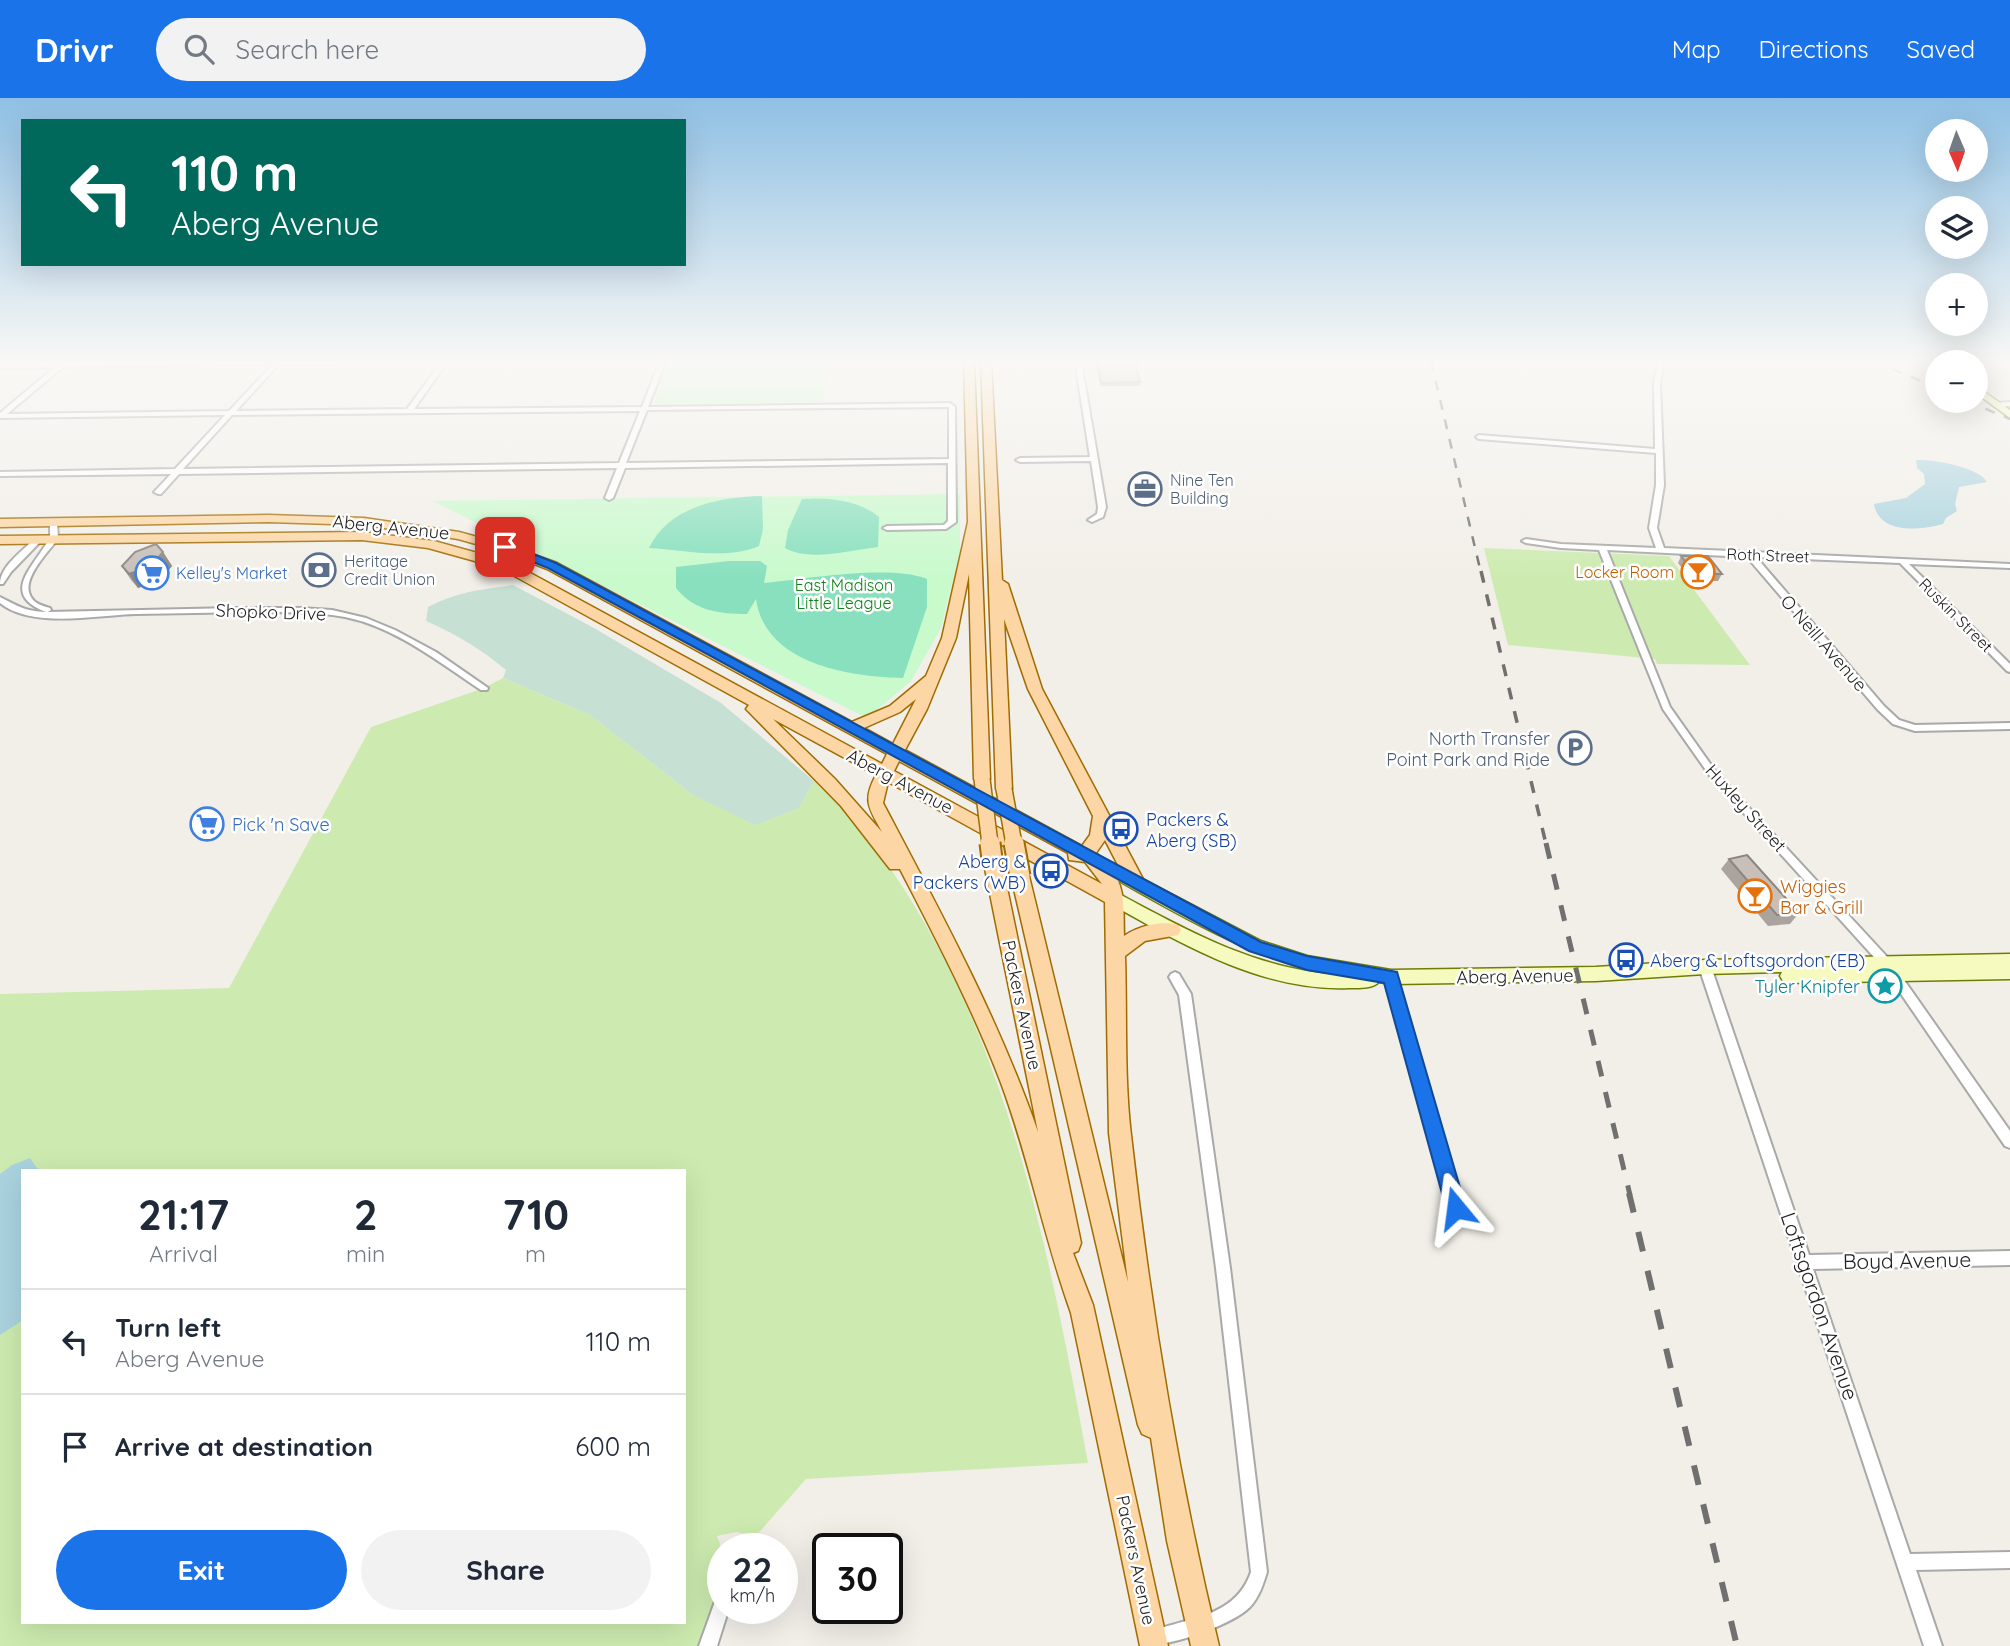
<!DOCTYPE html>
<html lang="en">
<head>
<meta charset="utf-8">
<style>
	body { margin:0; font-family:Quicksand,sans-serif; background:#f2f2f3; color:#1f2937; height:100vh; display:flex; flex-direction:column; font-size:26px; white-space:nowrap }
	* { box-sizing:border-box; margin:0 }
	p { font-size:23px; color:#747a83 }
	.icon { flex:none; width:38px; height:38px; fill:none; stroke:currentColor; stroke-width:2; stroke-linecap:round; stroke-linejoin:round }
	.map { position:relative; flex:1; overflow:hidden }
	.sheet { position:absolute; left:21px; top:1071px; width:665px; height:455px; display:flex; flex-direction:column; background:#fff; border-radius:0px; box-shadow:0 7px 28px #0002 }
	.sheet>* { flex:none }
	.banner { position:absolute; left:21px; top:21px; width:665px; height:147px; border-radius:0px; box-shadow:0 7px 28px #0002; background:#00695c; color:#fff; overflow:hidden }
	.needle { width:46px; rotate:178deg }
	.buttons { position:absolute; left:1925px; top:21px; display:grid; gap:14px }
	.buttons a { display:grid; place-items:center; width:63px; height:63px; border-radius:50%; background:#fff; box-shadow:0 7px 28px #0002; font-size:35px }
	.speed { position:absolute; left:707px; top:1435px; display:flex; gap:14px; font-size:35px; font-weight:700; text-align:center }
	.speed>* { display:grid; place-content:center; width:91px; height:91px; border-radius:50%; background:#fff; box-shadow:0 7px 28px #0002; line-height:1 }
	.speed small { font-size:18px; font-weight:400 }
	.speed .limit { border:4px solid #111; border-radius:10px; background:#fff; color:#111 }
	.pin { position:absolute; display:grid; place-items:center; width:60px; height:60px; color:#fff; margin:-30px; border-radius:14px; box-shadow:0 4px 10px #0006 }
	.me { position:absolute; width:77px; margin:-38px; rotate:344deg; stroke-linejoin:round; filter:drop-shadow(0 0 5px #0008) }
	.turn { display:flex; align-items:center; gap:24px; height:147px; padding:0 35px; font-size:32px }
	.turn .icon { width:91px; height:91px; stroke-width:2.5 }
	.turn b { display:block; font-size:49px; line-height:60px }
	.eta { display:flex; justify-content:space-evenly; align-items:center; height:119px; text-align:center }
	.eta b { font-size:42px; font-weight:700; line-height:49px }
	.cta { display:flex; gap:14px; margin-top:auto; padding:14px 35px }
	.cta a { flex:1; height:80px; border-radius:42px; background:#1a73e8; color:#fff; font-size:28px; font-weight:700; line-height:80px; text-align:center }
	.cta a+a { background:#f2f2f3; color:#1f2937 }
	ul { padding:0; list-style:none }
	li { display:flex; align-items:center; gap:21px; height:105px; padding:0 35px; border-top:2px solid #e0e1e3 }
	li div { flex:1 }
	li b { display:block; font-size:26px }
	li em { font-style:normal }
	header { display:flex; align-items:center; gap:42px; box-sizing:border-box; height:98px; padding:0 35px; background:#1a73e8; color:#fff }
	header strong { font-size:33px }
	nav { display:flex; gap:38px; margin-inline-start:auto; font-size:24px }
	.search { width:490px; height:63px; background:#f2f2f3; display:flex; align-items:center; gap:18px; box-sizing:border-box; padding:0 24px; border-radius:38px; color:#747a83; font-size:26px }
	.map>svg:first-child { display:block }
	.grass { fill:#cdebb0; fill-rule:evenodd }
	.wetland { fill:#c6e0d4 }
	.park { fill:#c8facc }
	.pitch { fill:#88e0be }
	.water { fill:#aad3df }
	.lines { fill:none; stroke-linecap:round; stroke-linejoin:round }
	.street-casing { stroke:#a9a9a9; stroke-width:4 }
	.secondary-casing { stroke:#707d05; stroke-width:3 }
	.primary-casing { stroke:#a06b00; stroke-width:3 }
	.street { fill:#fff; fill-rule:evenodd }
	.secondary { fill:#f7fabf; fill-rule:evenodd }
	.primary { fill:#fcd6a4; fill-rule:evenodd }
	.rail-far3 { stroke:#707070; stroke-width:2.5; stroke-dasharray:10 10; stroke-linecap:butt }
	.rail-far2 { stroke:#707070; stroke-width:3.5; stroke-dasharray:12 12; stroke-linecap:butt }
	.rail-far1 { stroke:#707070; stroke-width:5; stroke-dasharray:16 16; stroke-linecap:butt }
	.rail { stroke:#707070; stroke-width:6; stroke-dasharray:20 20; stroke-linecap:butt }
	.primary-bridge-far1-casing { stroke:#a06b00; stroke-width:18; stroke-linecap:butt }
	.primary-bridge-casing { stroke:#a06b00; stroke-width:23; stroke-linecap:butt }
	.primary-bridge-far1 { stroke:#fcd6a4; stroke-width:15 }
	.primary-bridge { stroke:#fcd6a4; stroke-width:19 }
	.wall { fill:#aba49e }
	.shaded-wall { fill:#8b8681 }
	.building { fill:#c7bfb8; stroke:#8b8681; stroke-width:2 }
	.route { fill:#1a73e8; stroke:#114b97; stroke-width:2 }
	.labels { text-anchor:middle; dominant-baseline:central; stroke-width:5; stroke-linejoin:round; paint-order:stroke }
	.far-service-label { font-size:16px; fill:#4e5e75; stroke:#fff; text-anchor:start }
	.far-street-label { font-size:16px; fill:#222; stroke:#fff }
	.far-food-label { font-size:16px; fill:#c56008; stroke:#fff; text-anchor:end }
	.far-shop-label { font-size:16px; fill:#366cbe; stroke:#fff; text-anchor:start }
	.far-park-label { font-size:16px; fill:#0c8416; stroke:#fff }
	.street-label { font-size:18px; fill:#222; stroke:#fff }
	.service-label { font-size:18px; fill:#4e5e75; stroke:#fff; text-anchor:end }
	.transit-label { font-size:18px; fill:#164399; stroke:#fff; text-anchor:start }
	.shop-label { font-size:18px; fill:#366cbe; stroke:#fff; text-anchor:start }
	.food-label { font-size:18px; fill:#c56008; stroke:#fff; text-anchor:start }
	.culture-label { font-size:18px; fill:#0d838f; stroke:#fff; text-anchor:end }
	.near-street-label { font-size:21px; fill:#222; stroke:#fff }
</style>
</head>
<body>
<header>
<strong>Drivr</strong>
<div class="search"><svg class="icon" aria-label="search" viewBox="0 0 24 24"><circle cx="10" cy="10" r="6"/><path d="M15 15l6 6"/></svg>Search here</div>
<nav><a>Map</a><a>Directions</a><a>Saved</a></nav>
</header>
<div class="map">
<svg width="2010" height="1548" viewBox="0 0 2010 1548">
	<rect width="100%" height="100%" fill="#f2efe9"/>
	<g class="grass">
		<polygon points="1484,450 1669,458 1750,567 1657,566 1655,561 1508,547"/>
		<path d="M503 580 590 617 693 697 799 710 814 683C830 699 848 714 862 732 1004 912 1048 1146 1088 1365L806 1381 755 1439 737 1434 717 1438C732 1474 720 1513 708 1548H0V896L229 890 371 629 484 590ZM23 1073H684V1524H23Z"/>
	</g>
	<path class="wetland" d="M513 487 594 530 721 605 814 683 799 710 755 727 693 697 590 617 503 580 506 572C481 551 456 536 426 523L428 509C455 494 483 491 513 487Z"/>
	<g class="park">
		<polygon points="670,263 830,263 823,304 654,306"/>
		<polygon points="960,396 960,453 941,530 911,583 867,620 433,403"/>
	</g>
	<g class="pitch">
		<path d="M762 398 763 431 759 448C727 462 683 452 649 450 669 408 720 399 762 398Z"/>
		<path d="M802 401C827 399 859 402 879 419L878 449C851 452 809 464 785 450L788 432Z"/>
		<path d="M729 463H760L767 468 764 485C806 481 890 466 927 481V509L903 580C849 579 765 566 756 501L747 516C720 516 694 513 676 490V469Z"/>
	</g>
	<g class="water">
		<path d="M1916 362C1933 361 1979 369 1987 384L1959 389 1955 406 1957 413 1946 420 1943 426C1922 432 1879 437 1874 406L1906 400 1925 386 1924 376 1917 370Z"/>
		<polygon points="30,1060 39,1073 23,1073 23,1222 0,1237 0,1076 12,1067"/>
	</g>
	<g class="lines">
		<defs>
			<g id="street">
				<path d="M226 263H381L378 265 279 266 236 313 407 311 442 263H448L414 311 642 309 660 263H666L648 309 950 305 955 309 956 424 946 431 887 432 883 430 887 428 944 427 948 423V365L625 370 613 400 609 402 605 400 617 370 179 376 161 396H158L154 394 171 376 0 378V374L175 371 225 317 0 320V315L55 269 0 270V266ZM273 266 229 313 7 316 63 269ZM949 309V361L626 365 647 312ZM640 313 619 365 183 371 232 317Z"/>
				<polygon points="1075,263 1081,263 1106,409 1103,419 1092,424 1088,422 1097,416 1098,409 1091,363 1020,364 1016,362 1020,360 1090,359"/>
				<polygon points="1658,263 1664,263 1660,285 1664,387 1657,430 1664,450 2010,466 2010,470 1909,466 2010,566 2010,574 2007,573 1900,465 1756,459 1884,608 1899,622 1915,627 2010,625 2010,631 1915,633 1893,626 1878,612 1747,459 1607,452 1670,609 1716,674 1890,862 2010,1033 2010,1050 2005,1048 1882,868 1710,678 1663,611 1599,452 1561,450 1526,445 1522,443 1526,441 1561,446 1656,450 1649,430 1656,387 1656,355 1479,341 1476,339 1479,337 1655,351 1654,285"/>
				<polygon points="2010,304 2010,308 1996,309 1993,307 1996,305"/>
				<path d="M50 422 57 424 58 441C48 454 20 482 31 499 35 506 43 508 50 510L51 512 48 514 235 510H300L332 512 366 520 395 532 436 554 488 590 487 592H481C439 564 395 529 345 519 315 514 284 514 254 514 215 515 175 515 136 516 97 517 32 531 0 505V499C18 508 24 513 46 514 0 497 32 470 48 443 52 438 49 429 50 422Z"/>
				<path d="M35 440 42 442 11 474 3 486H0C0 468 23 453 35 440Z"/>
				<polygon points="1705,864 1709,866 1711,869 1809,1157 2010,1153 2010,1167 1813,1171 1910,1456 2010,1454 2010,1470 1916,1472 1942,1548 1924,1548 1699,869 1701,866"/>
				<path d="M1175 874 1179 876 1191 896 1230 1170 1267 1474C1263 1487 1259 1499 1250 1509 1232 1527 1171 1548 1147 1547L1144 1541 1147 1535C1186 1519 1235 1521 1251 1474L1216 1170 1179 897 1169 879 1171 876Z"/>
				<polygon points="1391,874 1395,876 1397,879 1463,1110 1461,1114 1456,1116 1451,1114 1449,1110 1385,879 1387,876"/>
				<polygon points="723,1496 723,1510 729,1510 717,1548 699,1548 717,1498"/>
			</g>
			<g id="secondary">
				<polygon points="1933,263 1943,263 1944,264 1937,266"/>
				<polygon points="1976,288 2010,312 2010,320 1976,295"/>
				<path d="M1091 754 1261 843 1307 858 1391 872 1596 869 1705 862 2010 856V881L1789 885 1783 883 1780 878 1782 874 1705 876 1596 883 1391 886 1379 884C1372 891 1359 890 1349 890 1263 894 1182 846 1109 805L1107 801 1109 797H1121C1192 835 1255 870 1337 877 1245 861 1166 808 1085 764L1083 760 1085 756Z"/>
			</g>
			<path id="primary" d="M964 263H974L990 681 982 687 974 681 969 476 956 540 927 611 905 652 1082 748 1090 737 1093 718 1028 591 1004 521 1012 691 1004 697 996 691 981 263H991L1002 482 1008 486 1042 591 1144 783 1141 788H1129L1105 742 1096 755C1127 783 1123 799 1124 838 1138 828 1162 822 1178 827L1181 832 1178 837 1145 843 1125 858C1127 917 1124 978 1131 1037 1150 1206 1179 1383 1219 1548H1191L1167 1443 1151 1340 1142 1336 1138 1327 1011 778 1014 773H1026L1029 778 1128 1184 1109 1035 1105 804 888 684 883 705C940 813 998 919 1038 1034L983 761 986 756H998L1001 761 1081 1145 1078 1153 1073 1155 1093 1207 1168 1548H1140L1071 1215C1044 1140 1029 1060 1001 985 973 911 936 841 900 771H890L841 708 749 614 746 611 749 607 500 470 428 450 362 442 0 446V438L362 434 434 443 510 464 882 666 887 656 547 471 501 453 458 441 364 427 268 424 0 429V421L268 417 364 420 459 434 510 448 557 465 852 624 890 608 926 578 942 540 968 424ZM916 601 893 646 864 630 900 614ZM773 621 876 677C862 703 869 710 882 734L835 681ZM899 663 1068 755 1069 762 1085 764 1102 786 894 673Z"/>
		</defs>
		<use href="#street" class="street-casing"/>
		<use href="#secondary" class="secondary-casing"/>
		<use href="#primary" class="primary-casing"/>
		<use href="#street" class="street"/>
		<use href="#secondary" class="secondary"/>
		<use href="#primary" class="primary"/>
		<g class="rail-far3">
			<polyline points="1431,263 1481,475"/>
			<polyline points="1874,263 1937,290"/>
			<polyline points="1967,303 2010,321"/>
		</g>
		<polyline class="rail-far2" points="1481,473 1546,746"/>
		<polyline class="rail-far1" points="1546,745 1630,1097"/>
		<polyline class="rail" points="1629,1095 1737,1548"/>
		<defs>
			<g id="primary-bridge-far1">
				<polyline points="982,681 990,746"/>
				<polyline points="1004,691 1014,746"/>
			</g>
			<g id="primary-bridge">
				<polyline points="990,745 992,761"/>
				<polyline points="1014,745 1020,778"/>
			</g>
		</defs>
		<use href="#primary-bridge-far1" class="primary-bridge-far1-casing"/>
		<use href="#primary-bridge" class="primary-bridge-casing"/>
		<use href="#primary-bridge-far1" class="primary-bridge-far1"/>
		<use href="#primary-bridge" class="primary-bridge"/>
	</g>
	<g class="wall">
		<polygon points="1095,263 1135,263 1140,284 1139,288 1101,288"/>
		<polygon points="163,454 172,468 160,482 138,490 131,482 122,468"/>
		<polygon points="1681,458 1722,476 1718,483 1692,483 1678,465"/>
		<polygon points="1729,761 1799,815 1790,826 1768,828 1721,771"/>
	</g>
	<polygon class="shaded-wall" points="163,454 172,468 160,482 138,490 129,476"/>
	<g class="building">
		<polygon points="1096,263 1135,263 1140,284 1101,285"/>
		<polygon points="156,446 163,454 151,468 129,476 122,468 135,454"/>
		<polygon points="1681,458 1708,458 1722,476 1695,476"/>
		<polygon points="1747,757 1799,815 1777,817 1729,761"/>
	</g>
	<linearGradient id="sky" x2="0" y2="1"><stop stop-color="#8fc0e4"/><stop offset="0.55" stop-color="#f9f8f5"/><stop offset="1" stop-color="#f9f8f5" stop-opacity="0"/></linearGradient>
	<rect width="2010" height="480" fill="url(#sky)"/>
	<polygon class="route" points="505,445 556,465 1261,844 1307,858 1397,874 1466,1110 1463,1117 1456,1119 1448,1117 1446,1110 1384,885 1307,872 1249,853 709,557 548,470 501,451 499,449"/>
	<defs>
		<symbol id="office-ring" viewBox="-11 -11 22 22"><circle r="9.5" fill="#fff" stroke="#5c6f8a" stroke-width="1.5"/><path d="M-6-3h4V-5.5h4V-3h4V5H-6ZM-1-4.5V-3h2v-1.5ZM-6 0V1H6V0Z" fill="#5c6f8a"/></symbol>
		<symbol id="bank-ring" viewBox="-11 -11 22 22"><circle r="9.5" fill="#fff" stroke="#5c6f8a" stroke-width="1.5"/><path d="M-6-4H6V4H-6ZM0-2.3a2.3 2.3 0 1 0 0 4.6a2.3 2.3 0 1 0 0-4.6Z" fill="#5c6f8a"/></symbol>
		<symbol id="bar-ring" viewBox="-11 -11 22 22"><circle r="9.5" fill="#fff" stroke="#e8710a" stroke-width="1.5"/><path d="M-6-5H6L.8 .8V4.5H3.5V6h-7V4.5H-.8V.8Z" fill="#e8710a"/></symbol>
		<symbol id="supermarket-ring" viewBox="-11 -11 22 22"><circle r="9.5" fill="#fff" stroke="#3f7fe0" stroke-width="1.5"/><path d="M-6-5.5h2.5l.6 2H6L4.5 2H-2.5L-4.4-4H-6ZM-1.5 3.2a1.3 1.3 0 1 0 .1 0ZM3 3.2a1.3 1.3 0 1 0 .1 0Z" fill="#3f7fe0"/></symbol>
		<symbol id="parking-ring" viewBox="-11 -11 22 22"><circle r="9.5" fill="#fff" stroke="#5c6f8a" stroke-width="1.5"/><path d="M-3.5-5.5H1a3.5 3.5 0 0 1 0 7H-1V5.5H-3.5ZM-1-3.4V-.6H.8a1.4 1.4 0 0 0 0-2.8Z" fill="#5c6f8a"/></symbol>
		<symbol id="bus-ring" viewBox="-11 -11 22 22"><circle r="9.5" fill="#fff" stroke="#1a4fb4" stroke-width="1.5"/><path d="M-5-6H5V4H4V6H2V4H-2V6H-4V4H-5ZM-3.5-4V0h7V-4ZM-3.5 1.2v1.5H-2V1.2ZM2 1.2v1.5H3.5V1.2Z" fill="#1a4fb4"/></symbol>
		<symbol id="sight-ring" viewBox="-11 -11 22 22"><circle r="9.5" fill="#fff" stroke="#0f9aa8" stroke-width="1.5"/><path d="M0-6L1.8-2.2L6-1.7L2.9 1.2L3.7 5.4L0 3.3L-3.7 5.4L-2.9 1.2L-6-1.7L-1.8-2.2Z" fill="#0f9aa8"/></symbol>
	</defs>
	<g fill-rule="evenodd">
		<use href="#office-ring" x="1126" y="372" width="38" height="38"/>
		<use href="#bank-ring" x="300" y="453" width="38" height="38"/>
		<use href="#bar-ring" x="1679" y="455" width="38" height="38"/>
		<use href="#supermarket-ring" x="133" y="456" width="38" height="38"/>
		<use href="#parking-ring" x="1556" y="631" width="38" height="38"/>
		<use href="#supermarket-ring" x="188" y="707" width="38" height="38"/>
		<use href="#bus-ring" x="1102" y="712" width="38" height="38"/>
		<use href="#bus-ring" x="1032" y="754" width="38" height="38"/>
		<use href="#bar-ring" x="1736" y="779" width="38" height="38"/>
		<use href="#bus-ring" x="1607" y="843" width="38" height="38"/>
		<use href="#sight-ring" x="1866" y="869" width="38" height="38"/>
	</g>
	<g class="labels">
		<g class="far-service-label">
			<text x="1170" y="382">Nine Ten<tspan x="1170" dy="18">Building</tspan></text>
			<text x="344" y="463">Heritage<tspan x="344" dy="18">Credit Union</tspan></text>
		</g>
		<g class="far-street-label">
			<text transform="translate(1768 457) rotate(2)">Roth Street</text>
			<text transform="translate(1956 517) rotate(45)">Ruskin Street</text>
		</g>
		<g class="far-food-label">
			<text x="1674" y="474">Locker Room</text>
		</g>
		<g class="far-shop-label">
			<text x="176" y="475">Kelley's Market</text>
		</g>
		<g class="far-park-label">
			<text x="844" y="487">East Madison<tspan x="844" dy="18">Little League</tspan></text>
		</g>
		<g class="street-label">
			<text transform="translate(391 429) rotate(6)">Aberg Avenue</text>
			<text transform="translate(271 514) rotate(2)">Shopko Drive</text>
			<text transform="translate(1824 545) rotate(49)">O Neill Avenue</text>
			<text transform="translate(900 683) rotate(28)">Aberg Avenue</text>
			<text transform="translate(1746 710) rotate(48)">Huxley Street</text>
			<text transform="translate(1515 878) rotate(-1)">Aberg Avenue</text>
			<text transform="translate(1022 907) rotate(78)">Packers Avenue</text>
			<text transform="translate(1136 1462) rotate(78)">Packers Avenue</text>
		</g>
		<g class="service-label">
			<text x="1550" y="640">North Transfer<tspan x="1550" dy="21">Point Park and Ride</tspan></text>
		</g>
		<g class="transit-label">
			<text x="1146" y="721">Packers &amp;<tspan x="1146" dy="21">Aberg (SB)</tspan></text>
			<text x="1026" y="763" text-anchor="end">Aberg &amp;<tspan x="1026" dy="21">Packers (WB)</tspan></text>
			<text x="1650" y="862">Aberg &amp; Loftsgordon (EB)</text>
		</g>
		<g class="shop-label">
			<text x="232" y="726">Pick 'n Save</text>
		</g>
		<g class="food-label">
			<text x="1780" y="788">Wiggies<tspan x="1780" dy="21">Bar &amp; Grill</tspan></text>
		</g>
		<g class="culture-label">
			<text x="1860" y="888">Tyler Knipfer</text>
		</g>
		<g class="near-street-label">
			<text transform="translate(1907 1162) rotate(-1)">Boyd Avenue</text>
			<text transform="translate(1820 1208) rotate(71)">Loftsgordon Avenue</text>
		</g>
	</g>
</svg>
<div class="buttons">
<a><svg class="needle" viewBox="-14 -14 28 28"><path d="M0-13l5 13h-10z" fill="#e53935"/><path d="M0 13l5-13h-10z" fill="#747a83"/></svg></a>
<a><svg class="icon" aria-label="layers" viewBox="0 0 24 24"><path d="M12 4l9 5-9 5-9-5zM3 14l9 5 9-5"/></svg></a>
<a>+</a>
<a>−</a>
</div>
<div class="speed"><div>22<small>km/h</small></div><div class="limit">30</div></div>
<div class="pin" style="left:505px;top:449px;background:#d93025"><svg class="icon" aria-label="arrive" viewBox="0 0 24 24"><path d="M6 21V4h12l-3 4 3 4H6"/></svg></div>
<svg class="me" style="left:1456px;top:1110px" viewBox="-20 -20 40 40"><path d="M0-17L14 15 0 8-14 15z" fill="#1a73e8" stroke="#fff" stroke-width="4"/></svg>
<div class="banner">
<div class="turn"><svg class="icon" aria-label="left" viewBox="0 0 24 24"><path d="M17 20v-9H6M10 6l-5 5 5 5"/></svg><div><b>110 m</b>Aberg Avenue</div></div>
</div>
<section class="sheet">
<div class="eta">
<div><b>21:17</b><p>Arrival</p></div>
<div><b>2</b><p>min</p></div>
<div><b>710</b><p>m</p></div>
</div>
<ul>
<li><svg class="icon" aria-label="left" viewBox="0 0 24 24"><path d="M17 20v-9H6M10 6l-5 5 5 5"/></svg><div><b>Turn left</b><p>Aberg Avenue</p></div><em>110 m</em></li>
<li><svg class="icon" aria-label="arrive" viewBox="0 0 24 24"><path d="M6 21V4h12l-3 4 3 4H6"/></svg><div><b>Arrive at destination</b></div><em>600 m</em></li>
</ul>
<div class="cta"><a>Exit</a><a>Share</a></div>
</section>
</div>
</body>
</html>
